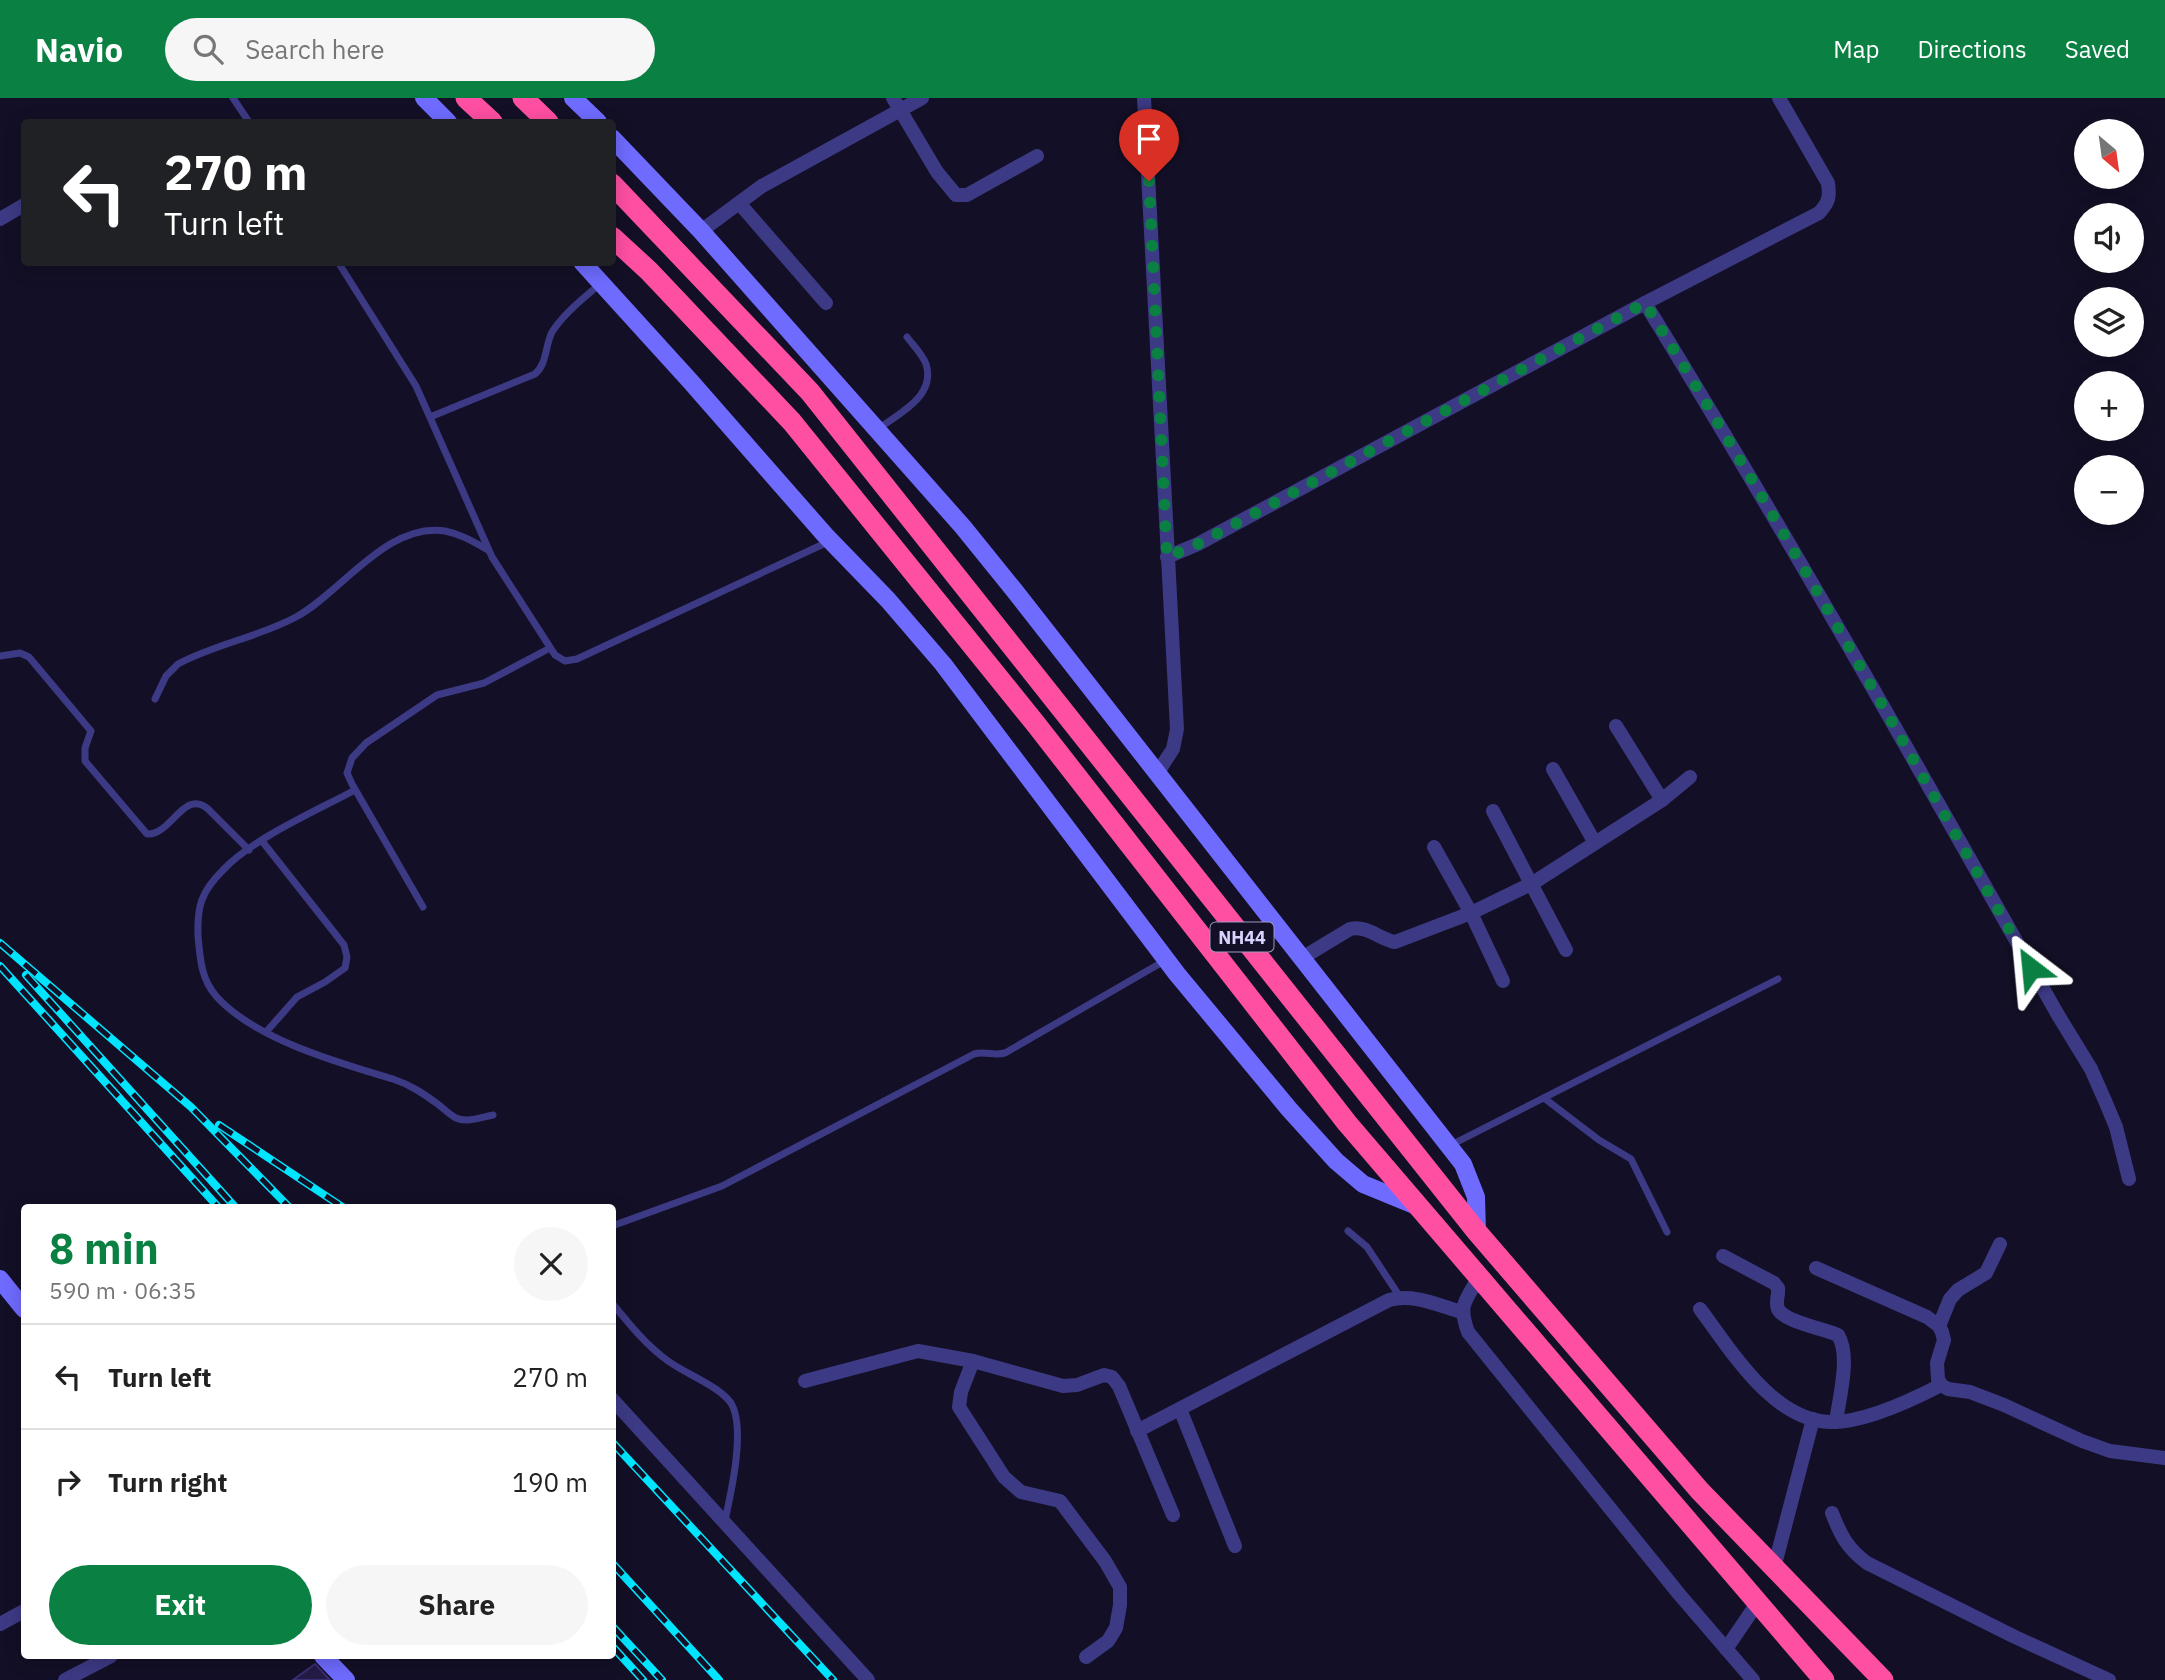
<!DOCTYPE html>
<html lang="en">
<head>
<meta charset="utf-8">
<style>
	body { margin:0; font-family:"IBM Plex Sans",sans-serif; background:#f6f6f6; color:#222; height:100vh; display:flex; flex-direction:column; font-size:26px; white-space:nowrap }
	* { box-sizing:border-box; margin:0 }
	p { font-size:23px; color:#767676 }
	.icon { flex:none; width:38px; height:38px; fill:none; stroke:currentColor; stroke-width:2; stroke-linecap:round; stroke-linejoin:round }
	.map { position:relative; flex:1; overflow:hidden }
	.details { position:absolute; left:21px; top:1106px; width:595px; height:455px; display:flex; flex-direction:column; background:#fff; border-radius:7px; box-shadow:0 4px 18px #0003 }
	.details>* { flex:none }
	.guide { position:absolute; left:21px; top:21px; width:595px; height:147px; border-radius:7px; box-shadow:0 4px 18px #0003; background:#202124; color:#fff; overflow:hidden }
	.needle { width:46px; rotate:151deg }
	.fabs { position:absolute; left:2074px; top:21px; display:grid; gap:14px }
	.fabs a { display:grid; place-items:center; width:70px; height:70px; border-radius:50%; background:#fff; box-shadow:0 4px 18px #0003; font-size:35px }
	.pin { position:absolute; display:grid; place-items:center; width:60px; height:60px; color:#fff; margin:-72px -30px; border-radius:50% 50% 50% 0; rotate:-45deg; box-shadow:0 0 7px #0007 }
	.pin .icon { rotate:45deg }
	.me { position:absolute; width:77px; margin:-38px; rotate:331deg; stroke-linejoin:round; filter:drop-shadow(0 0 5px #0008) }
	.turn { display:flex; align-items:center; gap:24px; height:147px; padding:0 28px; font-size:32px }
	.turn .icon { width:91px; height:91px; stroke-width:2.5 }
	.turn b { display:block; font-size:49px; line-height:60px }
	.round { display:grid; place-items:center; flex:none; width:74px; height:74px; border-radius:37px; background:#f6f6f6 }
	.overview { display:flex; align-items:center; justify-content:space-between; height:119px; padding:0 28px }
	h1 { font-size:42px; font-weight:800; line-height:52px; color:#0b8043 }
	.action { display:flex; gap:14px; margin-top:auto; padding:14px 28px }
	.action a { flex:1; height:80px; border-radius:42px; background:#0b8043; color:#fff; font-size:28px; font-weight:800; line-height:80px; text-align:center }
	.action a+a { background:#f6f6f6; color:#222 }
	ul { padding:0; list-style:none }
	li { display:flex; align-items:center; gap:21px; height:105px; padding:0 28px; border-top:2px solid #e0e0e0 }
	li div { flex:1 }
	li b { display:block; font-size:26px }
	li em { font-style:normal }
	header { display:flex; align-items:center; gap:42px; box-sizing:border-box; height:98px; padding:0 35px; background:#0b8043; color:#fff }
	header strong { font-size:33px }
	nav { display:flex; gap:38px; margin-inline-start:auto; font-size:24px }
	.search { width:490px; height:63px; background:#f6f6f6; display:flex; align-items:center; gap:18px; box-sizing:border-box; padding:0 24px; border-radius:38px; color:#767676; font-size:26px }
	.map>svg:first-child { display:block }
	.building { fill:#241b47; stroke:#3b2d73; stroke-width:2 }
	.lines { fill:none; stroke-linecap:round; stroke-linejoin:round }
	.lane { stroke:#3d3a85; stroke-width:7 }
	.street { stroke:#3d3a85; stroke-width:14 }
	.secondary { stroke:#6f6bff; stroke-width:18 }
	.highway { stroke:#ff4fa3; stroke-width:21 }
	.rail-casing { stroke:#00e5ff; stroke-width:8 }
	.rail { stroke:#130f26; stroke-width:5; stroke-dasharray:16; stroke-linecap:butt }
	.route { stroke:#0b8043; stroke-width:12; stroke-dasharray:0 21.6 }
	.labels { text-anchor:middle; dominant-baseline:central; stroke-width:7; stroke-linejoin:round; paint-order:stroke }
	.shield { fill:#130f26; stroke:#9e99be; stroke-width:2 }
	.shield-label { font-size:18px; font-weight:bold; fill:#d9d4ff }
</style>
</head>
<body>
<header>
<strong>Navio</strong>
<div class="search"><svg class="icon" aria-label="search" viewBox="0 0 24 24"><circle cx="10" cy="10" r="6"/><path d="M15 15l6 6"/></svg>Search here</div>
<nav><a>Map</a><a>Directions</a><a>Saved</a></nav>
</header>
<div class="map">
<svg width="2165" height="1582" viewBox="0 0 2165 1582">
	<rect width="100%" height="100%" fill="#130f26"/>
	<polygon class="building" points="315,1566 330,1582 293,1582"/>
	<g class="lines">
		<g class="lane">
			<polyline points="233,0 249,24"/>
			<polyline points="338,164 416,288 492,459 555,557 565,563 577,561 830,443"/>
			<path d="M430 319 535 276C547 266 545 248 552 234 564 215 584 200 601 185"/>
			<path d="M878 331C900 315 936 298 926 266 923 257 913 247 907 239"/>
			<path d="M0 558 20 555 29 559 91 633 85 650V663L147 736C171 738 184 690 208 711L249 752"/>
			<path d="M155 601 166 578 178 566C215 546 259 539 296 519 342 494 387 424 445 433 461 436 474 444 488 452"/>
			<path d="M355 692C316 713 252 741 223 772 201 794 197 808 198 838 200 860 201 881 216 898 254 941 339 965 393 981 411 987 424 996 439 1007 444 1011 450 1017 456 1020 467 1025 482 1019 493 1017"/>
			<polyline points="262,743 344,847 347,859 345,870 325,884 297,899 266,934"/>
			<polyline points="423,809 352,686 347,675 352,660 366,645 437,597 484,585 550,550"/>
			<polyline points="1544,1000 1599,1042 1631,1061 1667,1134"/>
			<polyline points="1451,1047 1778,881"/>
			<path d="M612 1128 722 1088 974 956C985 953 994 958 1005 955L1166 862"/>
			<polyline points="1348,1133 1367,1149 1400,1199"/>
			<path d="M612 1205C630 1227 646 1247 668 1263 686 1276 719 1288 731 1305 746 1330 731 1395 725 1422"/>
		</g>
		<g class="street">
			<polyline points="893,0 937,74 956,97 967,97 1037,58"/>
			<polyline points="1144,0 1177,631 1173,651 1158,674"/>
			<polyline points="739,105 826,205"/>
			<polyline points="0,121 24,107"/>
			<polyline points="701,133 762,88 922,0"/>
			<path d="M1645 205C1789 439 1923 678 2058 917L2091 971 2106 1005 2116 1029 2129 1081"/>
			<path d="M1167 459 1198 446 1645 205 1819 115C1829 104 1830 99 1828 85L1779 0"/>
			<polyline points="1616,628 1662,702"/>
			<polyline points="1553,671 1595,745"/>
			<polyline points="1493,713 1566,852"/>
			<polyline points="1434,749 1471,815 1503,883"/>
			<path d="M1302 860 1350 831C1367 827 1379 841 1395 844L1471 815 1533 785 1662 702 1690 679"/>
			<path d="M1723 1158 1774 1185 1778 1190C1779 1197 1775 1204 1778 1211 1784 1224 1825 1231 1838 1237 1851 1258 1839 1300 1836 1324"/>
			<polyline points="1816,1170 1927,1219 1939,1228 1942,1234 1944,1242 1937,1265 1938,1281 1941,1287 1948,1291 1970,1294 2004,1307 2082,1343 2110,1353 2165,1360"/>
			<path d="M1479 1179C1465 1204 1458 1206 1468 1234L1679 1496 1753 1582"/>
			<path d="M1700 1211C1731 1252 1772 1322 1830 1324 1862 1325 1912 1302 1941 1287"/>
			<polyline points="1939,1228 1950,1201 1958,1192 1986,1175 2000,1146"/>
			<polyline points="973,1263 961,1294 959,1309 1004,1379 1021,1394 1060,1403 1105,1463 1120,1489 1120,1507 1116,1530 1108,1543 1086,1559"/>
			<polyline points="805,1283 918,1253 973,1263 1063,1288 1077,1287 1104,1277 1112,1279 1119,1288 1173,1417"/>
			<polyline points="612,1301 868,1582"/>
			<polyline points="1180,1311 1235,1448"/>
			<path d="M1137 1333 1389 1202C1413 1195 1438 1207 1461 1214"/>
			<path d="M1832 1415C1841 1438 1847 1450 1867 1465L2015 1539 2109 1582"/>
			<polyline points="1774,1470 1813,1321"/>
			<polyline points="0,1526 24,1513"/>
			<polyline points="1726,1551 1758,1504"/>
			<polyline points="65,1582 111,1558"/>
		</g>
		<g class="secondary">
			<polyline points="424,0 448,24"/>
			<polyline points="573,0 598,24"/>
			<polyline points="612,40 701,133 963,429 1014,492 1463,1066 1476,1099 1477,1134"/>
			<polyline points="582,164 691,284 825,437 888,502 943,566 1177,876 1289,1011 1336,1063 1363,1086 1419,1109"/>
			<polyline points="0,1181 24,1211"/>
			<polyline points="323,1558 346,1582"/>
		</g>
		<g class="highway">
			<polyline points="466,0 492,24"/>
			<polyline points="523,0 548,24"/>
			<polyline points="612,86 810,294 1477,1134 1700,1393 1883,1582"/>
			<polyline points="612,139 649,173 792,324 1035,625 1347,1025 1824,1582"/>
		</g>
		<defs>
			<g id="rail">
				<polyline points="0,845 191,1009 290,1110"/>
				<polyline points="0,868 219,1110"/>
				<polyline points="26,877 236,1110"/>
				<polyline points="219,1027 344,1110"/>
				<polyline points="612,1344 833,1582"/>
				<polyline points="612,1465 719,1582"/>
				<polyline points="612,1528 662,1582"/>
				<polyline points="612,1548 643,1582"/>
			</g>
		</defs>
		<use href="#rail" class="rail-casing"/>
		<use href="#rail" class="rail"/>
	</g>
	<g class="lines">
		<path class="route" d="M1149 83 1167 459 1198 446 1645 205C1780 423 1905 647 2031 870"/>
	</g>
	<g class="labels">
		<rect class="shield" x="1210.5" y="824.5" width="63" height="29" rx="5"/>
		<g class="shield-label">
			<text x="1242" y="839">NH44</text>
		</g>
	</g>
</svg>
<div class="fabs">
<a><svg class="needle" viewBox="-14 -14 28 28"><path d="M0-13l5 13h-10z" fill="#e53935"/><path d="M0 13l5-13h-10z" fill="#767676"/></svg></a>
<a><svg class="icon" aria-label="sound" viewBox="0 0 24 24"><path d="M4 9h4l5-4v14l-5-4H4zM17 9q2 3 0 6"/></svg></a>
<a><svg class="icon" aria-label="layers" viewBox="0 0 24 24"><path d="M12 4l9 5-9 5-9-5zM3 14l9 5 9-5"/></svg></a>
<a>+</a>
<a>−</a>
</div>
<div class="pin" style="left:1149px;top:83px;background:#d93025"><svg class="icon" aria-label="arrive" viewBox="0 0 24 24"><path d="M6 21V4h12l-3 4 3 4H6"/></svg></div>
<svg class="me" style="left:2031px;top:870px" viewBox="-20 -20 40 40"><path d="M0-17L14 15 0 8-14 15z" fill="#0b8043" stroke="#fff" stroke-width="4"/></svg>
<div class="guide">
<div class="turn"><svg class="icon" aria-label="left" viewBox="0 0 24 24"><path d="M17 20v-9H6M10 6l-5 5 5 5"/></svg><div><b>270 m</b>Turn left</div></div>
</div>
<section class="details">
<div class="overview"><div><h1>8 min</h1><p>590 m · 06:35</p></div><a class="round"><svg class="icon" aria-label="close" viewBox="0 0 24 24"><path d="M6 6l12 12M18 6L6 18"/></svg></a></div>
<ul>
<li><svg class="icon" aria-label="left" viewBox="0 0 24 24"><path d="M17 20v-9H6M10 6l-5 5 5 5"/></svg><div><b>Turn left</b></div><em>270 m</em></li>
<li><svg class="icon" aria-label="right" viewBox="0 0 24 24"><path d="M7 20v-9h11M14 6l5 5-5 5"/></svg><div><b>Turn right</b></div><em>190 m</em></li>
</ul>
<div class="action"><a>Exit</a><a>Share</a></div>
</section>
</div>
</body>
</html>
